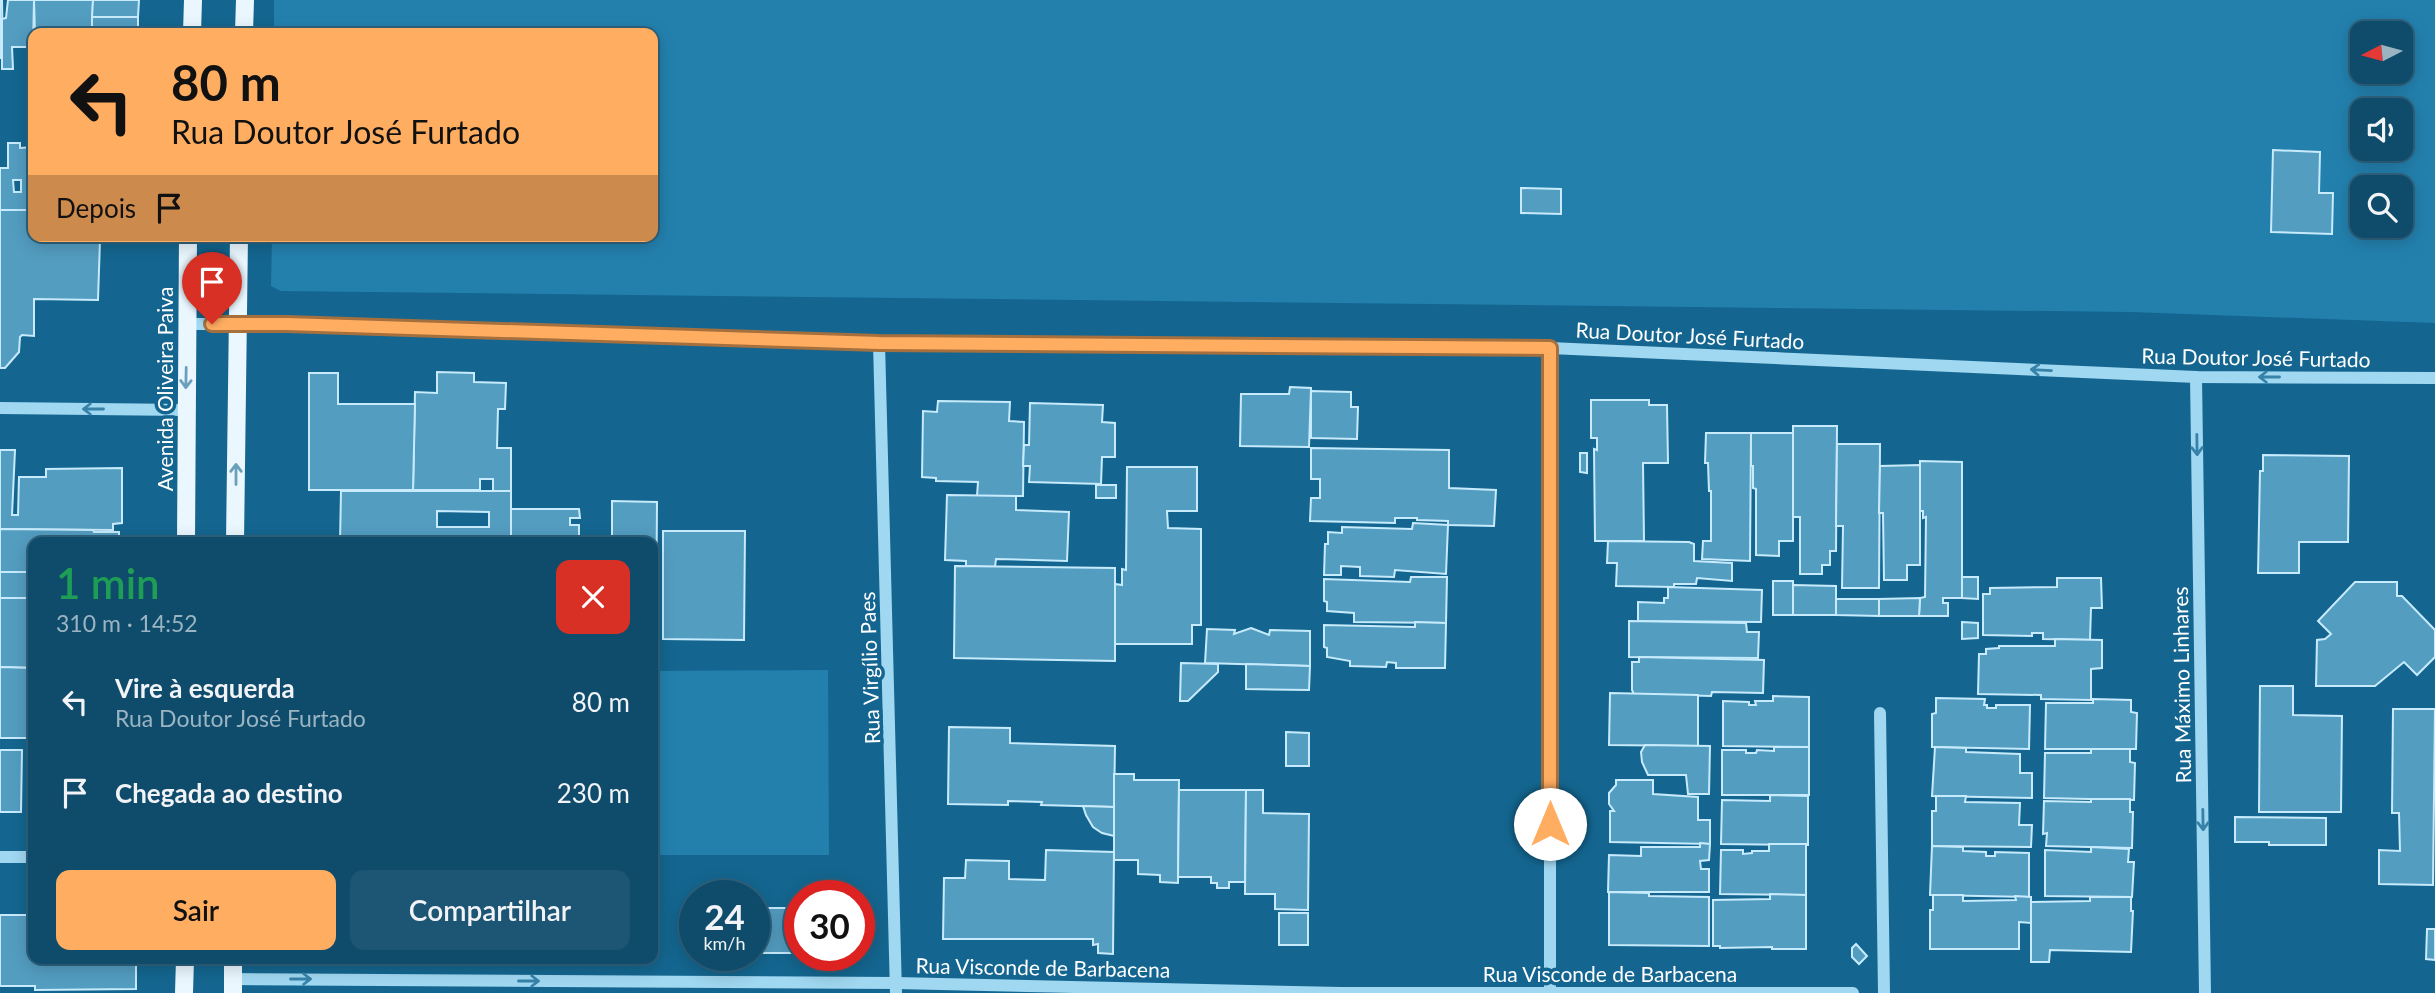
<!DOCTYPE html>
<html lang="pt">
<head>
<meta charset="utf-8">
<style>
	body { margin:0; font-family:Lato,sans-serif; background:#1d5674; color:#f1f3f6; height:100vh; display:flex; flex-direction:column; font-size:26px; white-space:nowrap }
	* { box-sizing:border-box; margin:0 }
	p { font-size:23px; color:#9bb4c2 }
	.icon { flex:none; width:38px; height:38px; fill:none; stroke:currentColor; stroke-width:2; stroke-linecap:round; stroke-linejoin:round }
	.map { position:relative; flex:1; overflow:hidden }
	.side { position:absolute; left:28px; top:537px; width:630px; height:427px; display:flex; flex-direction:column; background:#0f4c6c; border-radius:14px; box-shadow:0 4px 18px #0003,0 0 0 2px #2f637f }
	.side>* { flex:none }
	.banner { position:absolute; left:28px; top:28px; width:630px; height:214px; border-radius:14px; box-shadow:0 4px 18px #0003,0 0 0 2px #2f637f; background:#ffad60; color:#111; overflow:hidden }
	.needle { width:46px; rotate:264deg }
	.buttons { position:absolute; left:2350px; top:21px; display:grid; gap:14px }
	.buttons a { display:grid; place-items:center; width:63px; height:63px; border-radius:14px; background:#0f4c6c; box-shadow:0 4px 18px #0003,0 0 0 2px #2f637f; font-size:35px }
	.speed { position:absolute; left:679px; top:880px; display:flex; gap:14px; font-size:35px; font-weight:700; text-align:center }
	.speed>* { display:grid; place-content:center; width:91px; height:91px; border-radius:50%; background:#0f4c6c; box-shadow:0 4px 18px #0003,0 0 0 2px #2f637f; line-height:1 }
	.speed small { font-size:18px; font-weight:400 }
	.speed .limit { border:10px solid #d22; background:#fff; color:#111 }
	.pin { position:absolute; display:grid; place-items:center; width:60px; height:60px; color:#fff; margin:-72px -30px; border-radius:50% 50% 50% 0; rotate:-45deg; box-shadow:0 0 7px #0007 }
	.pin .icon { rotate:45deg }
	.me { position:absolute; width:77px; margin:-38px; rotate:0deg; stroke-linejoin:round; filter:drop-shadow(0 0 5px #0008) }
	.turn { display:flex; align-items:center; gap:24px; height:147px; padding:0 28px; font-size:32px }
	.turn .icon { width:91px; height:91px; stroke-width:2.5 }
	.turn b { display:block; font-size:49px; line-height:60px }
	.then { display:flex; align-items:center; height:66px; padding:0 28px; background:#0003; gap:14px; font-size:26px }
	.round { display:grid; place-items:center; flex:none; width:74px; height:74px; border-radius:14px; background:#1d5674 }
	.headline { display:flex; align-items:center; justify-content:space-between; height:119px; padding:0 28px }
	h1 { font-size:42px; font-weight:600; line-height:52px; color:#1e9e55 }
	.button { display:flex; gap:14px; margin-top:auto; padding:14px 28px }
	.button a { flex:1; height:80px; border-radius:14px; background:#ffad60; color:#111; font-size:28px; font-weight:600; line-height:80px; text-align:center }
	.button a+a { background:#1d5674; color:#f1f3f6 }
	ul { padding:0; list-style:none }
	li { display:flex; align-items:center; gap:21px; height:91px; padding:0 28px }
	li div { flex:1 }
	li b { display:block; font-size:26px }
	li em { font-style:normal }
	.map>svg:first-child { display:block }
	.green { fill:#2380ad; fill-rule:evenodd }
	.building { fill:#539dc1; stroke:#c7ebfc; stroke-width:2; fill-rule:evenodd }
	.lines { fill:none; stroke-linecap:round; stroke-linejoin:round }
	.minor { stroke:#a0d7f1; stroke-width:12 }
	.major { stroke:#eaf7ff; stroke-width:18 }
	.oneway { stroke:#3782a8 }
	.oneway2 { stroke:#6aa0bc }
	.route-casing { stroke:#a6703e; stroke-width:18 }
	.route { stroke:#ffad60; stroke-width:12 }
	.labels { text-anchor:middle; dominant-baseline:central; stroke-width:7; stroke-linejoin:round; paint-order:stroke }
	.street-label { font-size:21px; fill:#fff; stroke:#146690 }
</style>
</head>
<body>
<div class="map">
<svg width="2435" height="993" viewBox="0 0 2435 993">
	<rect width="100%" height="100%" fill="#146690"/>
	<g class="green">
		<path d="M274 0H2435V323L2132 312 281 291 271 286 272 236H653V33H274ZM2362 33H2401V72H2362ZM2362 110H2401V149H2362ZM2362 187H2401V226H2362Z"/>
		<polygon points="828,670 829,855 653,855 653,671"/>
	</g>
	<g class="building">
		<polygon points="0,0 2,0 3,58 0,58"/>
		<polygon points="8,0 34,0 33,47 12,47 13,69 2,69 2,19 6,18"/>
		<polygon points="34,0 93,0 92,33 35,33"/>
		<polygon points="93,0 139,0 138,17 92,17"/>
		<rect x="92" y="17" width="46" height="16"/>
		<path d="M8 143H20V148L33 147V210H0V168H8ZM13 180H21V192H14Z"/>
		<polygon points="2273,150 2320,152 2319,193 2333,193 2332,234 2271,232"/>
		<polygon points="1521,188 1561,189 1561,214 1521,213"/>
		<polygon points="0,210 33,210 35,239 100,240 98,300 34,299 34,336 22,335 20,337 19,352 5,368 0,368"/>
		<polygon points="437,372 474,373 474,382 506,383 505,409 498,409 497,448 511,448 511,491 493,491 493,479 480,479 480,490 413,490 415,392 437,393"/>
		<polygon points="309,373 338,373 338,404 415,404 413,490 309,490"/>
		<polygon points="1290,387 1311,388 1309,447 1240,446 1241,394 1289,394"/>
		<polygon points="1311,391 1351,392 1351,407 1358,407 1357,439 1311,438"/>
		<polygon points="1591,400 1649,400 1649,405 1667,405 1668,463 1643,463 1644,541 1595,541 1594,449 1597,450 1597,438 1591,438"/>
		<polygon points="938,401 1010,402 1009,421 1024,422 1023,496 977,496 978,482 936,481 936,478 922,477 923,411 937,412"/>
		<polygon points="1030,403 1103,405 1102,422 1115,423 1115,457 1102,457 1101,484 1029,482 1030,466 1023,466 1024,445 1029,445"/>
		<polygon points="1793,426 1837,426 1836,551 1830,551 1830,565 1822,565 1822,574 1800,574 1800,517 1793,517"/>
		<polygon points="1706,433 1751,433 1750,561 1702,559 1703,541 1711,541 1711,491 1709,491 1708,463 1705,463"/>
		<polygon points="1751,433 1793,433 1793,541 1779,541 1779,556 1756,555 1756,489 1753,488 1753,466 1751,466"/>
		<polygon points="1837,444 1880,444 1879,588 1842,588 1843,526 1836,526"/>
		<polygon points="1311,448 1449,450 1449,488 1496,490 1494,526 1448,525 1448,521 1417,520 1417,518 1395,518 1395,523 1310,521 1311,498 1320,498 1320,479 1311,479"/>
		<polygon points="0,450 15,450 12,515 18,515 19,477 46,477 46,469 122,468 122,523 113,524 113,530 0,529"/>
		<polygon points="1580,453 1587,453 1587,473 1580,472"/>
		<polygon points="2263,455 2349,456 2348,542 2299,542 2299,573 2258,573 2260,471 2263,471"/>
		<polygon points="1920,461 1962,462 1962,598 1943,598 1943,603 1948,603 1948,616 1919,616 1920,598 1925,597 1926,517 1923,518 1923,511 1920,511"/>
		<polygon points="1920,465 1920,565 1907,565 1907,580 1884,580 1883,513 1879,513 1880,466"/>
		<polygon points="1127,467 1197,467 1197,511 1167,511 1168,528 1201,529 1201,625 1192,625 1192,644 1115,644 1115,584 1122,585 1122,569 1126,570"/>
		<rect x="1096" y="485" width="20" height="13"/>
		<path d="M341 491H511V542H340ZM437 511 489 512V527H437Z"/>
		<polygon points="947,495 1016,496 1016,510 1069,512 1067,561 996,559 995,567 966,566 966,561 945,560"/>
		<polygon points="612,501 657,502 656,639 653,639 653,542 612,542"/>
		<polygon points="511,509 579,509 580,518 570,518 570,525 579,525 579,542 511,542"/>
		<polygon points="1413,523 1448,525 1446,574 1395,570 1394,577 1360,576 1360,567 1341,566 1341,575 1324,575 1325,544 1328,544 1328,532 1342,533 1342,527 1412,529"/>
		<polygon points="0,529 93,530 94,532 119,532 119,542 33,542 33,572 0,572"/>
		<polygon points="663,531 745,531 744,640 663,639"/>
		<polygon points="1608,541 1689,542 1694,544 1694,561 1732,563 1732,581 1697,578 1696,584 1674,584 1674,587 1616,586 1617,563 1607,563"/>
		<polygon points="955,566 1115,568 1115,661 954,658"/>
		<rect x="0" y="572" width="33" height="26"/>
		<polygon points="1411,577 1447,577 1446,623 1354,622 1354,613 1327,611 1327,602 1324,601 1324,579 1410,582"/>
		<polygon points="1962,577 1978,577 1978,599 1962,598"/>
		<polygon points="2057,578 2101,578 2102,608 2091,608 2090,640 2043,639 2043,633 2032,633 2032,636 1983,635 1983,594 1990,594 1990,588 2057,587"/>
		<rect x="1773" y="581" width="20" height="34"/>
		<polygon points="2355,582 2397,582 2397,596 2402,596 2435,630 2435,657 2417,675 2404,662 2375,686 2316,686 2317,640 2325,639 2331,634 2318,621"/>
		<polygon points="1793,585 1836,586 1836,615 1793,615"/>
		<polygon points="1668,587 1762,590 1761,622 1638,621 1638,602 1664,603 1664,598 1668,598"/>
		<polygon points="0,598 33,598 33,668 0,667"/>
		<polygon points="1920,598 1919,616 1879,616 1879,599"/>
		<polygon points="1836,599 1879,599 1879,616 1836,615"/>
		<polygon points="1629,621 1746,623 1747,632 1759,632 1758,658 1629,657"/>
		<polygon points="1415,622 1446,623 1445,668 1396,668 1396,663 1387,662 1386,667 1350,666 1350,661 1327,657 1327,648 1324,647 1324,625 1415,627"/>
		<polygon points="1962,622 1978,623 1978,638 1962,639"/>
		<polygon points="1251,628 1269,635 1270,630 1310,631 1310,666 1205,663 1207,629 1235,630 1234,634"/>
		<polygon points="2055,639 2102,640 2102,668 2091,669 2091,700 2041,699 2041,695 1978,694 1979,654 1986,654 1986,649 1999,648 1999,646 2055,646"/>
		<polygon points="1639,657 1764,660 1763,693 1712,692 1711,696 1634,694 1632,690 1632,662 1639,662"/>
		<polygon points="1181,663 1218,664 1218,672 1188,701 1180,701"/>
		<polygon points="1246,664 1310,666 1309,690 1246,689"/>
		<polygon points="0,667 33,668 33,738 0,738"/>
		<polygon points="2260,686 2293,686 2293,715 2342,716 2341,812 2259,812"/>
		<polygon points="1610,693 1698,695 1698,746 1609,745"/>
		<polygon points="1773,696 1809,697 1809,747 1723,746 1723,701 1749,702 1749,705 1756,705 1755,701 1773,701"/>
		<polygon points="1936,698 1985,699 1984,705 1987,705 1987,708 1996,708 1996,705 2030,705 2029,749 1932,747 1932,714 1936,713"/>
		<polygon points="2093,699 2131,700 2131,712 2137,713 2136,749 2045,749 2046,703 2093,703"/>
		<polygon points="2393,709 2435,709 2433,885 2379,884 2379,850 2400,851 2399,813 2392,813"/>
		<polygon points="949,727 1010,728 1010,743 1115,746 1114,807 1041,805 1042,802 1008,801 1008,805 948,804"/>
		<polygon points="1286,732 1309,733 1309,766 1286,766"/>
		<polygon points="1645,745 1710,746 1709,794 1688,794 1686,775 1648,775 1642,762 1641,752"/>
		<polygon points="1774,747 1809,747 1809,795 1722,795 1722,750 1746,750 1746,753 1756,753 1757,750 1774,751"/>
		<polygon points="1935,747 1966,748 1966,752 2020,754 2020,773 2032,773 2032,798 1932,796"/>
		<polygon points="2091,749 2130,749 2130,762 2135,763 2134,800 2044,798 2045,753 2091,753"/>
		<polygon points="0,750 22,750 21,812 0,812"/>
		<polygon points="1114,774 1134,774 1134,780 1179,780 1178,883 1160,882 1160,875 1138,874 1138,860 1114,860"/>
		<polygon points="1616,780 1653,780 1653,794 1698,797 1698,820 1710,820 1710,844 1610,842 1610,811 1614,811 1609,804 1609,793 1616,785"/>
		<polygon points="1179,790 1246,790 1245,882 1229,882 1229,888 1217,888 1217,883 1211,883 1211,877 1178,877"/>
		<polygon points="1246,790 1263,790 1263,813 1309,814 1308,910 1275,909 1275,894 1245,894"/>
		<polygon points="1770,795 1808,796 1808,845 1721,844 1722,800 1770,801"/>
		<polygon points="1936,796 1966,796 1965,802 2020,803 2019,825 2032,825 2031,847 1932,846 1932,811 1936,811"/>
		<polygon points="2091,799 2130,799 2130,812 2133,812 2132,848 2046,846 2047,833 2043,834 2044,801 2091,802"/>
		<polygon points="1083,806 1114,807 1114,836 1102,833 1093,827 1086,815"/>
		<polygon points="2235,817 2326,818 2326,845 2269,845 2269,842 2235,842"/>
		<polygon points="1700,843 1710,844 1709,860 1700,861 1701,869 1709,869 1709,892 1608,892 1609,855 1641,856 1641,847 1700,847"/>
		<polygon points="1769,844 1806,844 1806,895 1720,894 1721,850 1743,850 1743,854 1752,853 1752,851 1769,851"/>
		<polygon points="1932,846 1963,847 1963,851 1986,852 1986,856 1995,856 1995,852 2029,853 2029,897 1930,895"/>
		<polygon points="2091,847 2129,849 2128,862 2134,862 2132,897 2045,896 2045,850 2091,852"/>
		<polygon points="1046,850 1114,852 1113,954 1098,953 1098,944 1093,945 1093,939 943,939 944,878 965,878 966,860 1009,861 1009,879 1045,880"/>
		<polygon points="1609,892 1649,893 1649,896 1709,897 1709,946 1609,945"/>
		<polygon points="1770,894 1806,895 1806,949 1772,949 1772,947 1720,948 1720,946 1713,946 1713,900 1770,899"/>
		<polygon points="1933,895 1963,895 1963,901 2016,900 2015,896 2031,897 2031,923 2019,922 2019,949 1930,949 1930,910 1933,910"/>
		<polygon points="2090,897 2131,897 2131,911 2133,911 2131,952 2050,950 2049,962 2031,962 2031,902 2090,901"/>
		<rect x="754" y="908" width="45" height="45"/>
		<rect x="1279" y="913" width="29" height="32"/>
		<polygon points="0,915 33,915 33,959 136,959 136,989 35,990 35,986 0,986"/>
		<polygon points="2427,929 2435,929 2435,960 2426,959"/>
		<polygon points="1856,944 1867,956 1859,964 1852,957 1852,948"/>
	</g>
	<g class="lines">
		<g class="minor">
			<polyline points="187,324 287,324 879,343 1550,348 2196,377 2435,378"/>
			<polyline points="879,343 896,993"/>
			<polyline points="2196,377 2205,993"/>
			<polyline points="0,408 185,410"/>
			<polyline points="1880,713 1884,993"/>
			<polyline points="0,857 33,857"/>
			<polyline points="233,979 896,983 1341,993 1853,993"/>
			<polyline points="1550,993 1550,348"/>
		</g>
		<g class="major">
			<polyline points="192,33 193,0"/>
			<polyline points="244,33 245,0"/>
			<polyline points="186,542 188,236"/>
			<polyline points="235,542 239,236"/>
			<polyline points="184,993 185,959"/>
			<polyline points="233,993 233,959"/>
		</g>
	</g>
	<defs><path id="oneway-shaft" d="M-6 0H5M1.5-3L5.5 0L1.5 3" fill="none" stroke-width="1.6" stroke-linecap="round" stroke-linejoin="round" transform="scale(1.75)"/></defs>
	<g class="oneway">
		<use href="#oneway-shaft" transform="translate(2041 370) rotate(-177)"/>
		<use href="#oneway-shaft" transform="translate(2269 377) rotate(-180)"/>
		<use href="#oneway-shaft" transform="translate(93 409) rotate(-180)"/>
		<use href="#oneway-shaft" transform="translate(2197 445) rotate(89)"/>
		<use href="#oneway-shaft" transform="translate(2203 820) rotate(89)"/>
		<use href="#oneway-shaft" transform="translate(301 979)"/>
		<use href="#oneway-shaft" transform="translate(529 981)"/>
	</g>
	<g class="oneway2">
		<use href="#oneway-shaft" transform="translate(186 378) rotate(91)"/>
		<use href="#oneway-shaft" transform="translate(236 474) rotate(-90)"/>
	</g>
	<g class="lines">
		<defs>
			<polyline id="route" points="212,324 287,324 879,343 1550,348 1550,824"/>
		</defs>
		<use href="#route" class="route-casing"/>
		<use href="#route" class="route"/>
	</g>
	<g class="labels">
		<g class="street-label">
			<text transform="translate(1690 335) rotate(3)">Rua Doutor José Furtado</text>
			<text transform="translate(2256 357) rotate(1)">Rua Doutor José Furtado</text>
			<text transform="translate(164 389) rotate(-90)">Avenida Oliveira Paiva</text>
			<text transform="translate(869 668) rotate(-92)">Rua Virgílio Paes</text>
			<text transform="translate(2181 685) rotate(-91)">Rua Máximo Linhares</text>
			<text transform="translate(1043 967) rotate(1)">Rua Visconde de Barbacena</text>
			<text x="1610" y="973">Rua Visconde de Barbacena</text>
		</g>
	</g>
</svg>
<div class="buttons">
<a><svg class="needle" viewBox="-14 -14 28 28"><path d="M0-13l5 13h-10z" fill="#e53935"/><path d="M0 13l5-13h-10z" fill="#9bb4c2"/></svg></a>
<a><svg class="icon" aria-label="sound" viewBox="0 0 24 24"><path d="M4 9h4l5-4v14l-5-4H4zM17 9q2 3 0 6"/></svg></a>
<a><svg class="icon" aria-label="search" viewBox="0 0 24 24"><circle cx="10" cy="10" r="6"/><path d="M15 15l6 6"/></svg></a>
</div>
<div class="speed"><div>24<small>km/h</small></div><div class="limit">30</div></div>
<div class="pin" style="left:212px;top:324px;background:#d93025"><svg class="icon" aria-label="arrive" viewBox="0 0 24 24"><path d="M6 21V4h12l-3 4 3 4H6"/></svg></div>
<svg class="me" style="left:1550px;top:824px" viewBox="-20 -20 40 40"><circle r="19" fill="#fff"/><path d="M0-13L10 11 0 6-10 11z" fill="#ffad60"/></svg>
<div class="banner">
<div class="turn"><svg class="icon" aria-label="left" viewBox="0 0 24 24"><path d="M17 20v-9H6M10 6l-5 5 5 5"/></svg><div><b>80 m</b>Rua Doutor José Furtado</div></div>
<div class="then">Depois<svg class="icon" aria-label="arrive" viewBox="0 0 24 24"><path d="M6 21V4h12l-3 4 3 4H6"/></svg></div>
</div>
<section class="side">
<div class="headline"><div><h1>1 min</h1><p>310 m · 14:52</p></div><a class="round" style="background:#d93025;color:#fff"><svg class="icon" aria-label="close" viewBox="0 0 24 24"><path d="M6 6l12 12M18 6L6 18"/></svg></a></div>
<ul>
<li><svg class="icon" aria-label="left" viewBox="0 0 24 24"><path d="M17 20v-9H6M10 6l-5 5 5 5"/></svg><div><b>Vire à esquerda</b><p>Rua Doutor José Furtado</p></div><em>80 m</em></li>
<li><svg class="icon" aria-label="arrive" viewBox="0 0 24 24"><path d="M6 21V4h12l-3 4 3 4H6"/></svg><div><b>Chegada ao destino</b></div><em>230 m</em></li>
</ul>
<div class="button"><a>Sair</a><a>Compartilhar</a></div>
</section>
</div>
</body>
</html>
